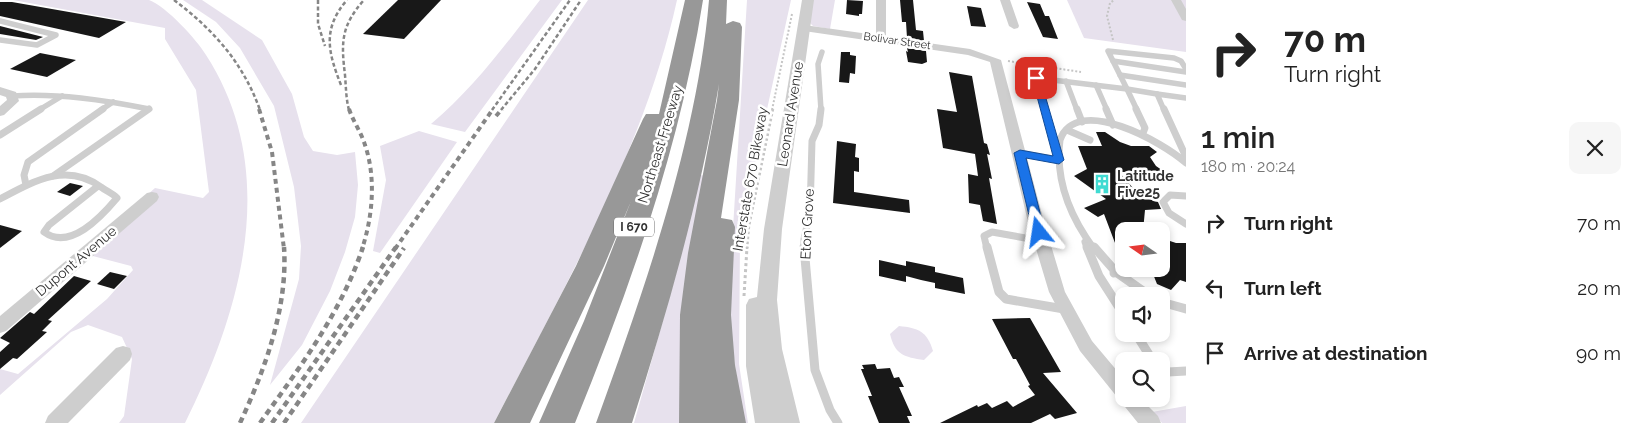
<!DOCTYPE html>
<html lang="en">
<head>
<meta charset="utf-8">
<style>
	body { margin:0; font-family:Raleway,sans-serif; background:#f6f6f6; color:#222; height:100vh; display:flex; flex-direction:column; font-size:19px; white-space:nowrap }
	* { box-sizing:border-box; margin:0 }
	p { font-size:16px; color:#767676 }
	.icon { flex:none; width:28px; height:28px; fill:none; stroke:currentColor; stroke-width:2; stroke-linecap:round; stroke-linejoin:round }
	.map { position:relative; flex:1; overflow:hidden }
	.drawer { display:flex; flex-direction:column; background:#fff; width:450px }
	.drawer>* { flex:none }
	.guide { background:#fff; color:#222; overflow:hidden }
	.needle { width:32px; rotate:284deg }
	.fabs { position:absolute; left:1115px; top:222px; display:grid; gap:10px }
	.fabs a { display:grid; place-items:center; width:55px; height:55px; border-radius:10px; background:#fff; box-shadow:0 2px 8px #0003; font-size:25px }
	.pin { position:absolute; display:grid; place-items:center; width:42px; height:42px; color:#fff; margin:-21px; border-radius:10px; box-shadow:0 2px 8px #0006 }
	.me { position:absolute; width:55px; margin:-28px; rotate:345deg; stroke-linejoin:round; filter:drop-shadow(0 0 4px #0008) }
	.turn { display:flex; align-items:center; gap:18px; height:105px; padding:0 15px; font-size:22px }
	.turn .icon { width:65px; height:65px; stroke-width:2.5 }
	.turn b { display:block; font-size:35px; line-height:42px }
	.round { display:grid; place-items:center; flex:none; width:52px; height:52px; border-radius:10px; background:#f6f6f6 }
	.headline { display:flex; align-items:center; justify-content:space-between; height:85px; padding:0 15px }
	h1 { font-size:30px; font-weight:600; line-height:38px }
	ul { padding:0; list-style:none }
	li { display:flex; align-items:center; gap:15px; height:65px; padding:0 15px }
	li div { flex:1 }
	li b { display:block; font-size:19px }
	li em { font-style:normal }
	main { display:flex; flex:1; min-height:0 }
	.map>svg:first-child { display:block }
	.green { fill:#e7e1ed }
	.building { fill:#181818 }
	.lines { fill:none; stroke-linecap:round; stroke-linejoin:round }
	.path-far2 { stroke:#c5c5c5; stroke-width:2; stroke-dasharray:2 2; stroke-linecap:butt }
	.path-far1 { stroke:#c5c5c5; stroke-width:2.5; stroke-dasharray:2.5 2.5; stroke-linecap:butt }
	.path { stroke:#c5c5c5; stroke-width:3; stroke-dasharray:3 3; stroke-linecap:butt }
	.service-far2 { stroke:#cecece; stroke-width:5.5 }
	.service-far1 { stroke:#cecece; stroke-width:7 }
	.service { stroke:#cecece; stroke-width:9 }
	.minor { fill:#cecece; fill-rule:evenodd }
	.tertiary { fill:#cecece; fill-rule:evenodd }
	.motorway { fill:#989898; fill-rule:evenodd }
	.rail-far2 { stroke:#868686; stroke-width:2.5; stroke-dasharray:4 2.5; stroke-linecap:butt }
	.rail-far1 { stroke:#868686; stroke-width:4; stroke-dasharray:5 4; stroke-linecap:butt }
	.rail { stroke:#868686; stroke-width:4.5; stroke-dasharray:6 4.5; stroke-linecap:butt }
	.route { fill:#1a73e8; stroke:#114b97 }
	.labels { text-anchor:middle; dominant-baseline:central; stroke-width:5; stroke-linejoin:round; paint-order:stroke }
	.far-street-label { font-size:11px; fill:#313131; stroke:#fff }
	.shield { fill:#fff; stroke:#6f6f6f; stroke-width:1 }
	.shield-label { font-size:12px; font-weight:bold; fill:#313131 }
	.street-label { font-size:14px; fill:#313131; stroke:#fff }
	.poi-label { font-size:14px; font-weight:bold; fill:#313131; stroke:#fff; text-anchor:start }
</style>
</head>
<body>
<main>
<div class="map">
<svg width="1186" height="423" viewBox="0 0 1186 423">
	<rect width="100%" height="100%" fill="#fff"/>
	<g class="green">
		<path d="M13 0C47 0 81 0 115 0 125 0 140 0 149 0 166 6 197 40 206 55 281 171 242 309 185 423H119L124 416 132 359 122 337 88 325 71 332 0 395V369L18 374 107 299 133 270 131 266 89 255 84 250 155 188 203 198 209 192 196 90 165 39V28Z"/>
		<polygon points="183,0 202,0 262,40 292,94 304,137 313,151 337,155 355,152 358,185 355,217 345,252 330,291 302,345 270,385 299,279 301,246 294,187 274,106 240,48 216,22"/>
		<path d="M540 0H562L465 132 431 124C474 88 506 44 540 0Z"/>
		<path d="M588 0H677C645 147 563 290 494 423H301Z"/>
		<polygon points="747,0 791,0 755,164 740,239 739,364 748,423 743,423 731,336 731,261"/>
		<polygon points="813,0 835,0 830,29 813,26 809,22"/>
		<polygon points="1067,0 1186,0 1186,52 1084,38"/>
		<polygon points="419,131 457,142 380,253 373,251 386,180 380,146"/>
		<polygon points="700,175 706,176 683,423 634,423 676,274"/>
		<path d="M899 326C918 328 927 331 933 351L924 360C904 357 895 355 890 334Z"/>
		<polygon points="1186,406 1186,423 1162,423 1152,412"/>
	</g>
	<g class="building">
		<polygon points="398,0 441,0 404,39 363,34"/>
		<polygon points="847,0 863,1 862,14 859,14 859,16 846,14"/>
		<polygon points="900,0 913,0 916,30 923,31 924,41 907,38 906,22 902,22"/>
		<polygon points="0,2 12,2 126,22 99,38 0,16"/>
		<polygon points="1027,2 1040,4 1045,16 1049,16 1058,39 1043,37"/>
		<polygon points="967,6 981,8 986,27 971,26"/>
		<polygon points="0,26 43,37 36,40 0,34"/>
		<polygon points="907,48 926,51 927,62 922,64 908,62 906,51 908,52"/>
		<polygon points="841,52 850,52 850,55 856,56 855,74 850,73 849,83 839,82"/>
		<polygon points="40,53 76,60 47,77 10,69"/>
		<polygon points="949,72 972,76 984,143 987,144 990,155 987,154 992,179 989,178 997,224 983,221 980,205 969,203 968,174 978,176 975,154 943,148 937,109 957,112"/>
		<polygon points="1096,132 1105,132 1120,142 1131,146 1149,146 1157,152 1150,157 1156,166 1175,179 1173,182 1143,172 1119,172 1140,196 1158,202 1161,209 1145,210 1143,231 1124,231 1123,264 1104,214 1098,217 1084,208 1106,199 1074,176 1087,169 1078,146 1102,146"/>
		<polygon points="837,141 856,144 855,157 859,158 859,172 854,171 854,192 909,200 910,213 833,203"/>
		<polygon points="70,183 83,186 70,196 57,192"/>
		<polygon points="0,225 22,231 0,248"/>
		<polygon points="1161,238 1176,243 1186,243 1186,282 1180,280 1171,290 1157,284 1151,269 1161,269"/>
		<polygon points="879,260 906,266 906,261 935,267 935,272 963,278 965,294 935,288 935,283 921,280 906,276 906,282 879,276"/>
		<polygon points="110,272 127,276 114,289 97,284"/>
		<polygon points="74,276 91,281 48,320 52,321 42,331 47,332 17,359 13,358 0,369 0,352 10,343 0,338 30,312 34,314"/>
		<polygon points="1030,318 1061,372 1043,373 1077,413 1055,419 1050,414 1031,423 940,423 977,405 978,407 987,403 992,408 1007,401 1013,407 1035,395 1028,386 1030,385 1016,359 1013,359 992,319"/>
		<polygon points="875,364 877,369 890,368 894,378 899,377 904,387 899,387 912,416 907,416 910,423 879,423 868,396 872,396 861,369 864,369 862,365"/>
	</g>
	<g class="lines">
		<g class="path-far2">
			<polyline points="1113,40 1107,16 1110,3 1114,0"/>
			<polyline points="1008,61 1081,72"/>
			<polyline points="772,110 792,14"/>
		</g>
		<polyline class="path-far1" points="747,249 749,226 773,109"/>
		<polyline class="path" points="744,296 747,247"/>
		<g class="service-far2">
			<polyline points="0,21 56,35 37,45 0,40"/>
			<polyline points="1113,61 1186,72"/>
			<polyline points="1120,75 1186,85"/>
			<polyline points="1066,81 1077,110"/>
			<polyline points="1096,85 1107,110"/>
			<polyline points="1127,89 1137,110"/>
			<polyline points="1127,89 1157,94"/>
			<path d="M12 96C58 93 104 100 149 109L147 110"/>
			<polyline points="39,110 62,96"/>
			<polyline points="101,110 113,102"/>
			<polyline points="821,110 818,64 822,52"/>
			<polyline points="1045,110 1036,78 1127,89 1108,51 1174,58 1181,61 1186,69"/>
			<polyline points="1164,110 1157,94 1186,98"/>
		</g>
		<g class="service-far1">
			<polyline points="1045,109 1057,154"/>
			<polyline points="1077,109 1082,122"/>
			<polyline points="1106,109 1113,125"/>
			<polyline points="1136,109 1145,128 1143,133"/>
			<polyline points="1164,109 1186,157"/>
			<polyline points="1067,130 1090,140"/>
			<polyline points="0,135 41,109"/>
			<polyline points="1020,153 1059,160"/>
			<polyline points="53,176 149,109"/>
			<polyline points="26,185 24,175 28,162 103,109"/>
			<polyline points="1186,196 1170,195 1163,202 1169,213 1186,224"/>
			<path d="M0 199C34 181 66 162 101 187 106 191 112 193 117 198 101 217 70 251 44 232L49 225 98 186"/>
			<polyline points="1085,242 1088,249"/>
			<polyline points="804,249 804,239 810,213 812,141 819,125 821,109"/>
			<polyline points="987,249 984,236 992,232 1042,241"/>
			<path d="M1094 249C1071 218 1055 180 1060 140 1077 93 1164 143 1186 163"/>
		</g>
		<g class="service">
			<polyline points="804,247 815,370 830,410 838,423"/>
			<polyline points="987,247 999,292 1006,299 1064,309"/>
			<polyline points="1087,247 1099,276 1124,315"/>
			<polyline points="1094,247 1116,272 1150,296"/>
			<polyline points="1114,273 1129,269"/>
			<polyline points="1161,302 1186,309"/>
			<polyline points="1136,334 1153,361"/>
			<polyline points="1161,369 1168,372 1186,371"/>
		</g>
		<g class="minor">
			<polygon points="876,0 886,0 886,37 970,49 1001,60 1044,222 1065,292 1092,341 1124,379 1124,399 1141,399 1158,416 1161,423 1138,423 1080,351 1049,292 1028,222 990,62 968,55 804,31 799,28 804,25 876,35"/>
			<polygon points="1000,0 1010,0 1019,26 1018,28 1014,29 1009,26"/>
			<polygon points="1171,0 1181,0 1186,9 1186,21 1182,20"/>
			<polygon points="0,87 16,92 19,101 4,115 0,116 0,106 7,100 6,97 0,95"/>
			<polygon points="152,192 157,193 159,197 157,201 6,331 0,333 0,316 147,193"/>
			<polygon points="123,346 130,348 132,354 130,360 68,423 45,423 48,416 116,348"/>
		</g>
		<polygon class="tertiary" points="802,0 814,0 782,229 777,300 782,349 800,423 755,423 746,366 746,305 749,299 757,297 764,229"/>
		<g class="motorway">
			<path d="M685 0H703C680 147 631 285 575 423H539L584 321 631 201 604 266 530 423H494L576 266 643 119 646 114H659Z"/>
			<path d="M709 0H727L726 24 733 21 740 23 742 27 739 100 721 218 732 220 735 227 731 315 735 365 746 423H679L680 315 688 253 717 100 719 84C700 199 667 313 632 423H596C644 291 697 140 709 0Z"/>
		</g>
		<g class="rail-far2">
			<path d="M174 0C214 30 243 63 260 110"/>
			<polyline points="318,0 318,24 325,46"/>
			<path d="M341 85C328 52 322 29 347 0"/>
			<path d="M349 110C346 99 346 87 345 75 341 42 341 26 364 0"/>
			<polyline points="492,110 570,0"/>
			<polyline points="501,110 535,69 581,0"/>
		</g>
		<g class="rail-far1">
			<polyline points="259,109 272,152 284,249"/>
			<path d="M349 109C353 121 361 132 365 145 376 177 373 216 362 249"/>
			<polyline points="496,116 502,109"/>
			<polyline points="395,249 493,109"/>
		</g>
		<g class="rail">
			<path d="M240 423C265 369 288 308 284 247"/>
			<path d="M260 423C300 367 341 313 363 247"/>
			<polyline points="272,423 396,247"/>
			<polyline points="284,423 404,248"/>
		</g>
	</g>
	<polygon class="route" points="1036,75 1040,78 1064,160 1059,164 1026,158 1045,232 1039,236 1033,232 1014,153 1020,150 1053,156 1032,78"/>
	<defs>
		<symbol id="building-bare" viewBox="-9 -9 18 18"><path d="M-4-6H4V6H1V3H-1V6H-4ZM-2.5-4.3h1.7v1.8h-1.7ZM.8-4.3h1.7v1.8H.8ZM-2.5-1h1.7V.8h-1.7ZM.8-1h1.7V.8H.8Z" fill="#40dbd2" stroke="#fff" stroke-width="2.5" paint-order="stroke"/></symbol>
	</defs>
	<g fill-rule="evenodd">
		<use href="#building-bare" x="1088" y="170" width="28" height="28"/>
	</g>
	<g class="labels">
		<g class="far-street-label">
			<text transform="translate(897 41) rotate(8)">Bolivar Street</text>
		</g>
		<rect class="shield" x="614" y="217.5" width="40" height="19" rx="4"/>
		<g class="shield-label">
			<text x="634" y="227">I 670</text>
		</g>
		<g class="street-label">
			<text transform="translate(790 114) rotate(-81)">Leonard Avenue</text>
			<text transform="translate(660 144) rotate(-73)">Northeast Freeway</text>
			<text transform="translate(750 179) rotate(-80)">Interstate 670 Bikeway</text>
			<text transform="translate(807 224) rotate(-87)">Eton Grove</text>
			<text transform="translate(76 261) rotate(-40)">Dupont Avenue</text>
		</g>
		<g class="poi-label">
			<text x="1117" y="176">Latitude<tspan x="1117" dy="16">Five25</tspan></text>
		</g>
	</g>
</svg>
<div class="fabs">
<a><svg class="needle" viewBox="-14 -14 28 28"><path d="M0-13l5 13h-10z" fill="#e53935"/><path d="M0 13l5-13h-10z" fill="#767676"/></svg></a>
<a><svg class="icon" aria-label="sound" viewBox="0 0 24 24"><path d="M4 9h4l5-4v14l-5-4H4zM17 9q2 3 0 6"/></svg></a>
<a><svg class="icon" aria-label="search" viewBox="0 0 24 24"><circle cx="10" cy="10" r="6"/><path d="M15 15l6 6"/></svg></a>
</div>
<div class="pin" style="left:1036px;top:78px;background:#d93025"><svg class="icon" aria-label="arrive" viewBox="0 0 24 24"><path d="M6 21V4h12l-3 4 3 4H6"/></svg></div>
<svg class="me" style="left:1039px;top:232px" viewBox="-20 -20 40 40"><path d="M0-17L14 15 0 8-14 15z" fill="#1a73e8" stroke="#fff" stroke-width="4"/></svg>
</div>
<section class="drawer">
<div class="guide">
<div class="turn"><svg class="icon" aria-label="right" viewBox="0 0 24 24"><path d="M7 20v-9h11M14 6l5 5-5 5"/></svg><div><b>70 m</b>Turn right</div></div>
</div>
<div class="headline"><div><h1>1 min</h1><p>180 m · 20:24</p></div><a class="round"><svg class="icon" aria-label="close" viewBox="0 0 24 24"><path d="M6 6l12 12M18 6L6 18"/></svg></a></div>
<ul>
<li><svg class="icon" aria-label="right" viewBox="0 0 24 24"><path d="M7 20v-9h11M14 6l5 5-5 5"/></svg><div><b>Turn right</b></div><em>70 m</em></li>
<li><svg class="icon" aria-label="left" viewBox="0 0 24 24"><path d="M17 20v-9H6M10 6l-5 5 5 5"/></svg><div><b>Turn left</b></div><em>20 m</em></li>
<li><svg class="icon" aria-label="arrive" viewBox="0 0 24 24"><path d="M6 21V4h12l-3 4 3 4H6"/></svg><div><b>Arrive at destination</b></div><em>90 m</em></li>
</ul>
</section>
</main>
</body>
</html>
